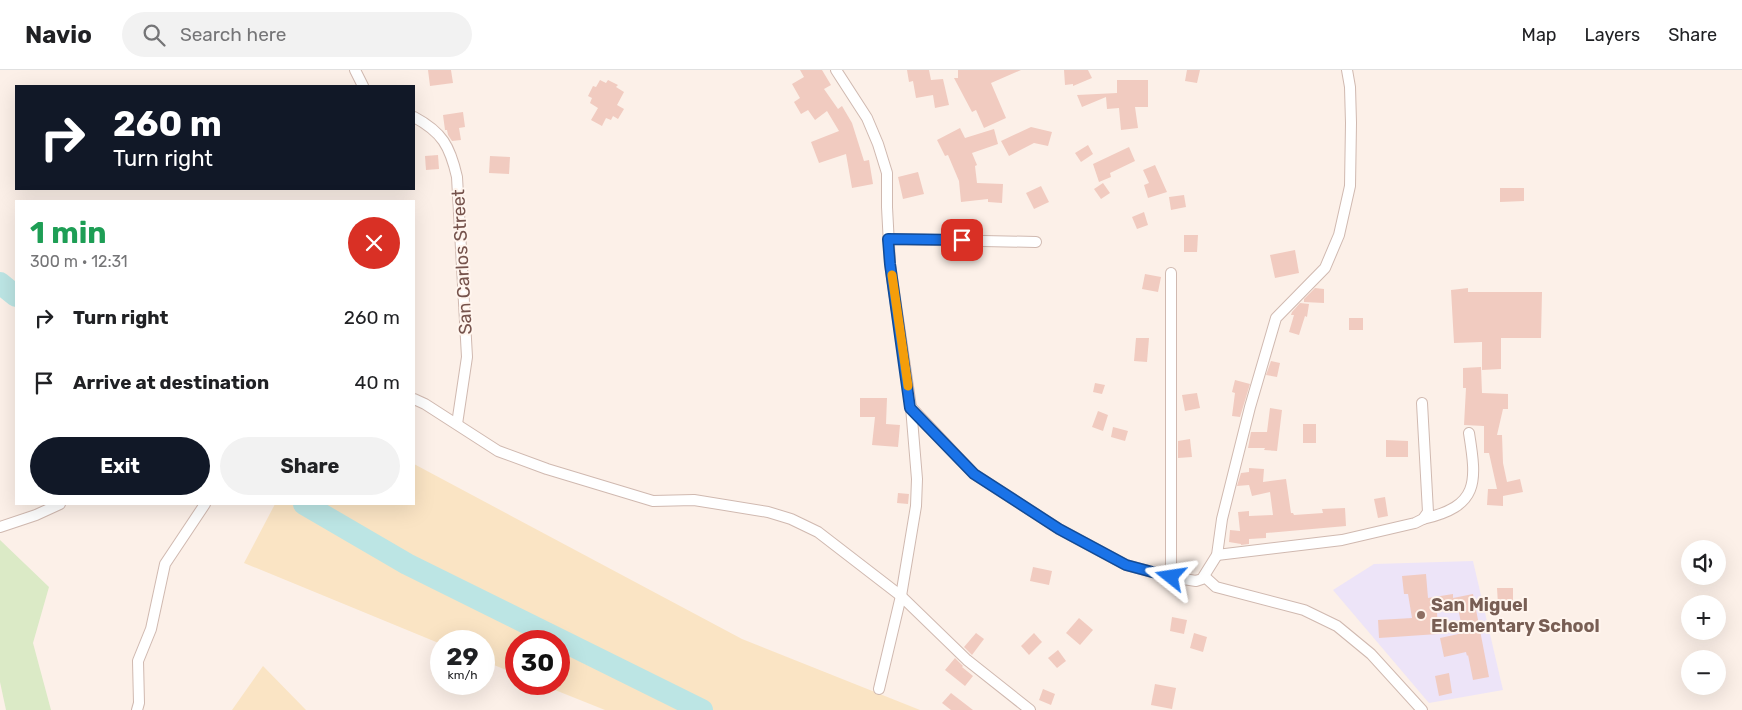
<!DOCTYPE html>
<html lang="en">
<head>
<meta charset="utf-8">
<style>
	body { margin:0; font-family:Rubik,sans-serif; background:#f2f2f2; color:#202124; height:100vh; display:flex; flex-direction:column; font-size:19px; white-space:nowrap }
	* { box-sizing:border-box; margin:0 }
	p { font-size:16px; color:#757577 }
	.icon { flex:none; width:28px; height:28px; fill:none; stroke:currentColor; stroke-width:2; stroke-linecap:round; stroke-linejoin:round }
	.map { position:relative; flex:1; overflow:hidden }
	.panel { position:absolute; left:15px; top:130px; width:400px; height:305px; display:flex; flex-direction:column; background:#fff; border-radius:0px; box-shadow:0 5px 20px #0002 }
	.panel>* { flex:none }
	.top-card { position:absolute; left:15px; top:15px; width:400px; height:105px; border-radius:0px; box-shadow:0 5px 20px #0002; background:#111827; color:#fff; overflow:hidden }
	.controls { position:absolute; left:1681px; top:470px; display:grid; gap:10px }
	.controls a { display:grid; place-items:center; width:45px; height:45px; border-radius:50%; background:#fff; box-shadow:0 5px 20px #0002; font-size:25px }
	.speed { position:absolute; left:430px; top:560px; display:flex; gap:10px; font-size:25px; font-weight:700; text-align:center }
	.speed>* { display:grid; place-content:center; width:65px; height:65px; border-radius:50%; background:#fff; box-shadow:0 5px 20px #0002; line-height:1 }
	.speed small { font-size:12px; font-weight:400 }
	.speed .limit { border:8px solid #d22; background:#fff; color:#111 }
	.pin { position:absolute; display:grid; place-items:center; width:42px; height:42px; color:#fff; margin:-21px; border-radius:10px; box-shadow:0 2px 8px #0006 }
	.me { position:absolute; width:55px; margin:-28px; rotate:285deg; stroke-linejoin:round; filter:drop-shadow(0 0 4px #0008) }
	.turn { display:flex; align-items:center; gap:18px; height:105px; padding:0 15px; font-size:22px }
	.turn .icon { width:65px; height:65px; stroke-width:2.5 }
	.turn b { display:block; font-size:35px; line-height:42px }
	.round { display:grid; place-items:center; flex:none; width:52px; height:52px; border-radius:26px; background:#f2f2f2 }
	.head { display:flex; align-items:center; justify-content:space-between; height:85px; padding:0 15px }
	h1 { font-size:30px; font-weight:700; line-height:38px; color:#1e9e55 }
	.button { display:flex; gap:10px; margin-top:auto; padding:10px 15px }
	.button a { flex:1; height:58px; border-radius:30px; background:#111827; color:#fff; font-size:20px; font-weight:700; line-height:58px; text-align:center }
	.button a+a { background:#f2f2f2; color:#202124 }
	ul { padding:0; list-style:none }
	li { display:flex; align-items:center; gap:15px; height:65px; padding:0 15px }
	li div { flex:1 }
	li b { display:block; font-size:19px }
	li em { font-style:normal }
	header { display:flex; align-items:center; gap:30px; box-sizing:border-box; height:70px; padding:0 25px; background:#fff; border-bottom:1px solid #e0e0e0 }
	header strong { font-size:24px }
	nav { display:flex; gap:28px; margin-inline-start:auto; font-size:18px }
	.search { width:350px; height:45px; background:#f2f2f2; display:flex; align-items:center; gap:12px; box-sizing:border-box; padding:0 18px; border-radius:28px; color:#757577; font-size:19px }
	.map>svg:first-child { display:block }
	.education { fill:#ede4f8 }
	.green { fill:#dbeac6 }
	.sand { fill:#fae4c4 }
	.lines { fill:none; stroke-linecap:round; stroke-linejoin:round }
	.river { stroke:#bce5e4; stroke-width:22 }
	.building { fill:#f1cbc0 }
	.street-casing { stroke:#d0b9b0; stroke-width:12 }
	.street { stroke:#fff; stroke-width:10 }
	.route-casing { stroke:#114b97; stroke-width:12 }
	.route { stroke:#1a73e8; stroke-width:9 }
	.slow { stroke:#f59e0b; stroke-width:9 }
	.education-dot { fill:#8d6e63; stroke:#fff5ee; stroke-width:2 }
	.labels { text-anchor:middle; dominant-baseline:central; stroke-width:4; stroke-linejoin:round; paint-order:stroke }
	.street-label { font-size:18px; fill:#76534c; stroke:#fff5ee }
	.education-label { font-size:18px; font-weight:bold; fill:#785e54; stroke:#fff5ee; text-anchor:start }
</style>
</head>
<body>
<header>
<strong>Navio</strong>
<div class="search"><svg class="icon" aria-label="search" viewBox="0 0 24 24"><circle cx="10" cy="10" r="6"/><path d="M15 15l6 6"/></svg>Search here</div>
<nav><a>Map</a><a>Layers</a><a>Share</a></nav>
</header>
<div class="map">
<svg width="1742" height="640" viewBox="0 0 1742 640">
	<rect width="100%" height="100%" fill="#fcf0e8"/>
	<polygon class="education" points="1473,491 1503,620 1429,633 1333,520 1374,494"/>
	<polygon class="green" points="0,470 49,517 33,573 51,640 6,640 0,612"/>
	<g class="sand">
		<polygon points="414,394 742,569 920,640 605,640 540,614 559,614 559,571 516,571 516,604 484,591 484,571 441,571 441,574 244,493 275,434 414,434"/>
		<polygon points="263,596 306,640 232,640"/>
	</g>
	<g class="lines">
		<g class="river">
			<polyline points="0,213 16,226"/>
			<polyline points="304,434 407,494 702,640"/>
		</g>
	</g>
	<g class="building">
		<polygon points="428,0 451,0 453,13 430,16"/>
		<polygon points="800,0 822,0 831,15 824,19 838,39 842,36 852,53 864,91 869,90 873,114 852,118 846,84 819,93 811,72 839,61 827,41 815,50 808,40 801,44 794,32 800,28 792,14 804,7"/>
		<polygon points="907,0 929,0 931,10 943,9 949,35 935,38 933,25 916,28 913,11 909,12"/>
		<polygon points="958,0 1021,0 991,13 1006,48 984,58 976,40 972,42 954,8 958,8"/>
		<polygon points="1064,0 1088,0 1092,8 1073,16 1073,14 1065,15"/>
		<polygon points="1187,0 1200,0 1197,13 1185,11"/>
		<polygon points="600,10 606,13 608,10 618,15 616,17 624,22 617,35 624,39 618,49 613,46 611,50 606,48 602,56 591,50 598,38 590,33 592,28 588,26 593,16 596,17"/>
		<polygon points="1117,10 1148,10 1148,37 1135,37 1138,58 1121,60 1119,38 1107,39 1106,27 1082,37 1077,25 1117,23"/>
		<polygon points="463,42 465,57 459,58 461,70 452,71 448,65 447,60 445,60 443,45"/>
		<polygon points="1031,57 1052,62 1048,76 1034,73 1009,86 1001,71"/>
		<polygon points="960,58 965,68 994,59 998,74 972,83 977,95 975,96 977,113 1003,114 1002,133 988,132 988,129 961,132 959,111 948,85 945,86 937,70"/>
		<polygon points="1088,75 1093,84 1081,92 1075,83"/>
		<polygon points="1129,77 1135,91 1110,103 1111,107 1099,112 1093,94"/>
		<polygon points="438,85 439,99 426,100 425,86"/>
		<polygon points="490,86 510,87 509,104 489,103"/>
		<polygon points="1155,95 1167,122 1148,128 1144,115 1149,113 1143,100"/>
		<polygon points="918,102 924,124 903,129 898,107"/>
		<polygon points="1103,113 1110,123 1101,129 1094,119"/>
		<polygon points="1041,116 1049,132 1034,139 1026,123"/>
		<polygon points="1500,118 1524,118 1524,131 1500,132"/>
		<polygon points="1184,125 1186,137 1171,140 1169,127"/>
		<polygon points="1144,142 1148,155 1137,159 1132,147"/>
		<polygon points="1184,165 1198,165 1197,182 1184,182"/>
		<polygon points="1295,180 1299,203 1275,208 1270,185"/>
		<polygon points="1145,204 1161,207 1158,222 1142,219"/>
		<polygon points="1315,218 1324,219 1324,233 1304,232 1304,229"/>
		<polygon points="1468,218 1468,222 1542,222 1541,268 1501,268 1501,299 1482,300 1482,272 1454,273 1451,220"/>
		<polygon points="1300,233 1309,234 1307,247 1305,246 1299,265 1289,262 1294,245 1291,245 1292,242"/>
		<rect x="1349" y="248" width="14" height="12"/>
		<polygon points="1136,268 1149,268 1147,292 1134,291"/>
		<polygon points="1271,291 1280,293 1277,307 1266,305"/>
		<polygon points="1481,297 1482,323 1508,324 1508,339 1503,339 1497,365 1502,365 1503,393 1507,412 1520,409 1523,422 1503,426 1503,436 1487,435 1488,419 1497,419 1489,383 1484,383 1484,356 1464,355 1466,318 1463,318 1463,298"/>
		<polygon points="1235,310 1250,314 1240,347 1232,346 1235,323 1232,322"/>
		<polygon points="1095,313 1105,315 1102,324 1093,322"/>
		<polygon points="1197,323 1200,338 1185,341 1182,325"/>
		<polygon points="860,328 887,328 886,354 900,355 898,377 872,375 875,347 860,347"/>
		<polygon points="1270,338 1282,340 1277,381 1264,380 1265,378 1248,378 1251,362 1267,362"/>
		<polygon points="1098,341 1108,345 1103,361 1092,357"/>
		<rect x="1303" y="354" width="13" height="19"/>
		<polygon points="1113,357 1128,361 1125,371 1111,367"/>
		<polygon points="1190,369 1192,387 1178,388 1178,371"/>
		<polygon points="1386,370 1408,371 1408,387 1386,387"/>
		<polygon points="1249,398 1264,399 1263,412 1286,409 1291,443 1293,443 1294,445 1323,443 1322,439 1345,438 1346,456 1266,463 1266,468 1249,469 1249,474 1241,475 1241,474 1229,472 1230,460 1240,461 1238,442 1249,441 1249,446 1273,445 1270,422 1252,426 1249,415 1237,416 1241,403 1249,402"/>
		<polygon points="898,423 909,424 908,434 897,433"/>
		<polygon points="1385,427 1388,446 1378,448 1374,429"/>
		<polygon points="1033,497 1052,501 1049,515 1030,511"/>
		<polygon points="1426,504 1428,528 1453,524 1453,528 1473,524 1489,607 1473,610 1468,585 1467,586 1466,582 1444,587 1440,568 1463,563 1458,538 1437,542 1438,564 1379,568 1378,550 1412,548 1408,524 1404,524 1402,506"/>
		<polygon points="1497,518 1513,518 1513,534 1498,534"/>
		<polygon points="1172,547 1187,550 1184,564 1170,561"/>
		<polygon points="1079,548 1093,560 1080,575 1066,563"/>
		<polygon points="976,563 984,569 972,585 964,577"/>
		<polygon points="1034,563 1042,572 1029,585 1021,576"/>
		<polygon points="1194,563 1207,567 1203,582 1190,578"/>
		<polygon points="1058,580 1066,591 1057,598 1048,588"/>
		<polygon points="955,588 963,596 962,597 973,606 965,616 945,600"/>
		<polygon points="1449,603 1452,623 1439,626 1435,606"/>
		<polygon points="1155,614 1176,618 1172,639 1151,635"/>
		<polygon points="1043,619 1055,624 1051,635 1039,630"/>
		<polygon points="951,623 973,640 951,640 942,633"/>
	</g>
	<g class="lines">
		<defs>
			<g id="street">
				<polyline points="355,0 363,16"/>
				<polyline points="836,0 867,48 878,74 887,103 887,137 890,194 911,337 917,409 916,436 901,526 879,619"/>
				<path d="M414 47C442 62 450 76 457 107L467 287 457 354"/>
				<polyline points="888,169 1036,172"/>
				<polyline points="1171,203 1171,507"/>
				<polyline points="414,329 425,334 498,381 547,399 653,431 694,430 768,442 791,449 818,462 901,526 967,590 1030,640"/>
				<polyline points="911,337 974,404 1059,459 1126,495 1171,507 1196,511 1202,509 1217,485 1222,449 1250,337 1276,248 1325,198 1339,165 1350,116 1351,53 1350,17 1347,0"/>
				<path d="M1423 449C1479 436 1477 413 1469 363"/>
				<polyline points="0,457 36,445 60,434"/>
				<polyline points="1217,485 1342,470 1415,453 1423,449 1428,442 1422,333"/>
				<polyline points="1205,507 1216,517 1304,540 1337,556 1371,584 1422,640"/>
				<polyline points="137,640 139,633 138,591 151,559 165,494 205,434"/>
			</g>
		</defs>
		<use href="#street" class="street-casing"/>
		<use href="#street" class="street"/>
	</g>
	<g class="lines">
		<defs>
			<polyline id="route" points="962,170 888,169 890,194 910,338 974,404 1059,459 1126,495 1171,507"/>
		</defs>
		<use href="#route" class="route-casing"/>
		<use href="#route" class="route"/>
		<polyline class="slow" points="892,205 908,316"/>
	</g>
	<circle class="education-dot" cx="1421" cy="545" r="5"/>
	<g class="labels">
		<g class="street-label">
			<text transform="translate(462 192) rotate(-93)">San Carlos Street</text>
		</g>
		<g class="education-label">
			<text x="1431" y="535">San Miguel<tspan x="1431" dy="21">Elementary School</tspan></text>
		</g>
	</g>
</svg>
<div class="controls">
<a><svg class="icon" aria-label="sound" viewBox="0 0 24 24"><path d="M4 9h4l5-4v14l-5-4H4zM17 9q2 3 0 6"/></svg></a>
<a>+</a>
<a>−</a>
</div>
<div class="speed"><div>29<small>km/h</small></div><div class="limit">30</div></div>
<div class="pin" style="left:962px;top:170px;background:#d93025"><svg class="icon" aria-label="arrive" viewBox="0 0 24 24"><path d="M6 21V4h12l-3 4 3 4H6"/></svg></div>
<svg class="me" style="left:1171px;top:507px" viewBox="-20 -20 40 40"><path d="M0-17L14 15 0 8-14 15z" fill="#1a73e8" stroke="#fff" stroke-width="4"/></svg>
<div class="top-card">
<div class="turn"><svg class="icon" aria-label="right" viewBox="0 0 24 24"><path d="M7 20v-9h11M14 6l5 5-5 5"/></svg><div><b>260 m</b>Turn right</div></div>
</div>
<section class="panel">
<div class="head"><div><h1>1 min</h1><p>300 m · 12:31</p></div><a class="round" style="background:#d93025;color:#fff"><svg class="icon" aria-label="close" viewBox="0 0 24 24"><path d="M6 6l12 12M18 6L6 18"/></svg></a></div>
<ul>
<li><svg class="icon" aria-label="right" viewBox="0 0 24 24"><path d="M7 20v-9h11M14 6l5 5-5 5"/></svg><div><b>Turn right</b></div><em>260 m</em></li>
<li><svg class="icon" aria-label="arrive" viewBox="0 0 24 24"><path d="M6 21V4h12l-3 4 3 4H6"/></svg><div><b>Arrive at destination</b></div><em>40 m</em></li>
</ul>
<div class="button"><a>Exit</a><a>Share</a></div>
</section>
</div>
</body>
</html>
